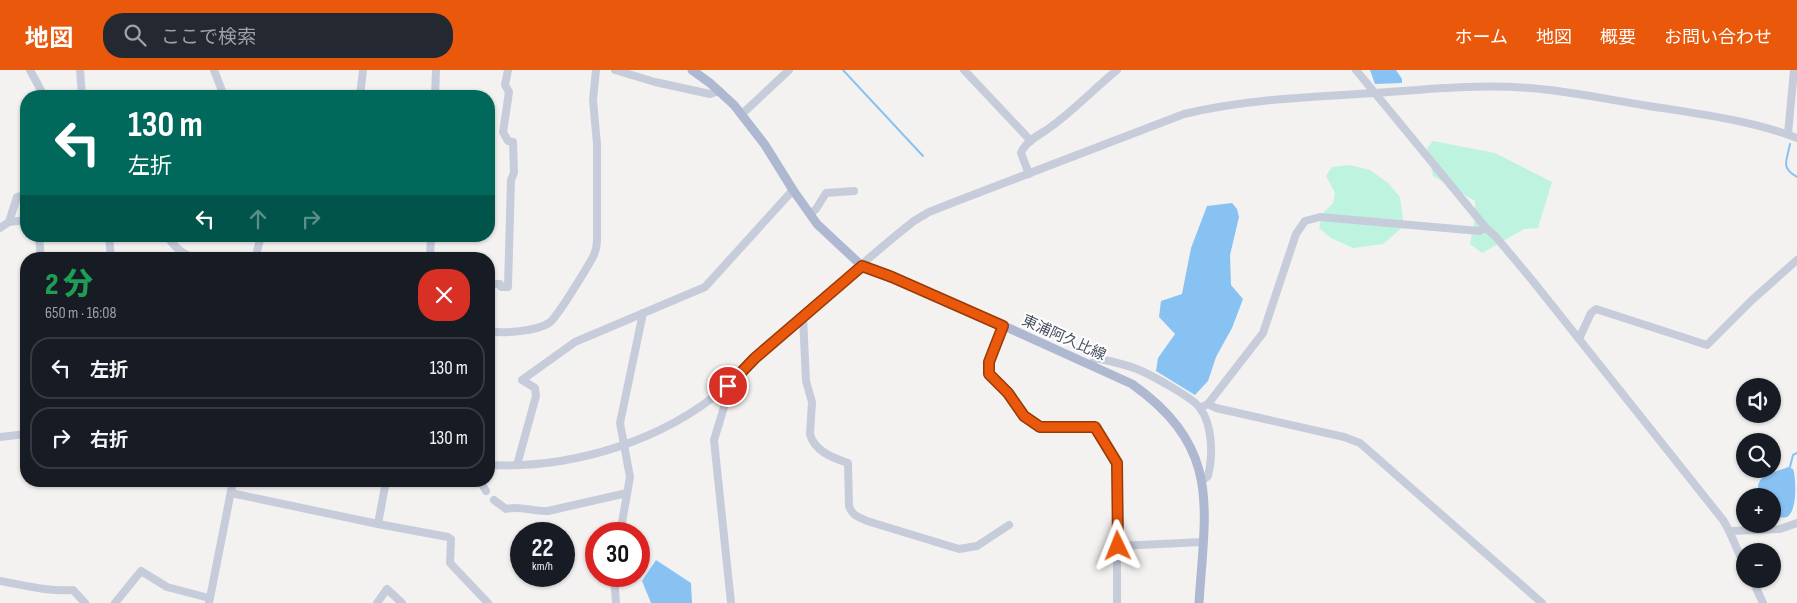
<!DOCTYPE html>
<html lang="ja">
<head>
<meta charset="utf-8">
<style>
	body { margin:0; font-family:"Sofia Sans Condensed","Noto Sans JP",sans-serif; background:#242831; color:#f1f3f6; height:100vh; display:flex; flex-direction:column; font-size:19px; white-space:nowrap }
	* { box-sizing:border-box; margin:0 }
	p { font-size:16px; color:#9ea1a6 }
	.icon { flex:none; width:28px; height:28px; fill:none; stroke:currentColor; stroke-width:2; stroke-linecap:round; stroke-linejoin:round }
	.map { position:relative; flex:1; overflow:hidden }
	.drawer { position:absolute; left:20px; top:182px; width:475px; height:235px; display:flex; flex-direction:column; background:#171b24; border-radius:20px; box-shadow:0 1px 4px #0004 }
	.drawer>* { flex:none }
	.top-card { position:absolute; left:20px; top:20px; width:475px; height:152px; border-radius:20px; box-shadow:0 1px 4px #0004; background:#00695c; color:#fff; overflow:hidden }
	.controls { position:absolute; left:1736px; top:308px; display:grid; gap:10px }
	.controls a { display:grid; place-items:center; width:45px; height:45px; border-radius:50%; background:#171b24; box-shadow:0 1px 4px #0004; font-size:25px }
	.speed { position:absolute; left:510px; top:452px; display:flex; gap:10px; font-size:25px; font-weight:700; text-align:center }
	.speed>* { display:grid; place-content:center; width:65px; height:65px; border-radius:50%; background:#171b24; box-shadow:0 1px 4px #0004; line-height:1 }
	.speed small { font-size:12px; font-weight:400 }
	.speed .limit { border:8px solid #d22; background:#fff; color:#111 }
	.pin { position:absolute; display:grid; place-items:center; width:42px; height:42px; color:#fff; margin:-21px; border:2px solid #fff; border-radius:50%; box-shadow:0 1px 5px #0007 }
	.me { position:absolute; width:55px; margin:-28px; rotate:358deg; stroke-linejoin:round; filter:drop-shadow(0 0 4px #0008) }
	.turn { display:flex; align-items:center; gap:18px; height:105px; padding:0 25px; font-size:22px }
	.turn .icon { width:65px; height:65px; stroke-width:2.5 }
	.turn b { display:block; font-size:35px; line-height:42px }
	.lanes { display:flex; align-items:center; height:48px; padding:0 25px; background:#0003; justify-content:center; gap:25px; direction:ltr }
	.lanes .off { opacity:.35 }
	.round { display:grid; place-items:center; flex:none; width:52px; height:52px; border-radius:20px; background:#242831 }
	.overview { display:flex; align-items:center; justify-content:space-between; height:85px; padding:0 25px }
	h1 { font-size:30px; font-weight:800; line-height:38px; color:#1e9e55 }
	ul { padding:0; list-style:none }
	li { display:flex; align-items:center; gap:15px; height:62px; margin:0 10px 8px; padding:0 15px; border:2px solid #363941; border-radius:20px }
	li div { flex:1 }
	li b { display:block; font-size:19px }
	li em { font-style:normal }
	header { display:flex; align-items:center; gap:30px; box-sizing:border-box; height:70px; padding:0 25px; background:#ea580c; color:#fff }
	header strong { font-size:24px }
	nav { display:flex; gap:28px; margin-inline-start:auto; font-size:18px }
	.search { width:350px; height:45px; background:#242831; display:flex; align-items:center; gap:12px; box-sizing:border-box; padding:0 18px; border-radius:20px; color:#9ea1a6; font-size:19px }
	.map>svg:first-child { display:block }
	.green { fill:#bef3df }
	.water { fill:#88c2f3 }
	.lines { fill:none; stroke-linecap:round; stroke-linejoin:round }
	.stream { stroke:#88c2f3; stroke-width:2 }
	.minor { stroke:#c7ccda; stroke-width:8 }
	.major { stroke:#afb8d1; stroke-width:9 }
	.route-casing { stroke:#983908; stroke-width:12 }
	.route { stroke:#ea580c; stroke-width:9 }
	.labels { text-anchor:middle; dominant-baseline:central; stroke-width:4; stroke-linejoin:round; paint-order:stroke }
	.street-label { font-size:15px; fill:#474e60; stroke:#fff }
</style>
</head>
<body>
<header>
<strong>地図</strong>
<div class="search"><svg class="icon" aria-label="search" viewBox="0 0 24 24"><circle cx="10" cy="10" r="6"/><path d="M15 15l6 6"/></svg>ここで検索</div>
<nav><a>ホーム</a><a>地図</a><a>概要</a><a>お問い合わせ</a></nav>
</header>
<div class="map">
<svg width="1797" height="533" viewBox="0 0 1797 533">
	<rect width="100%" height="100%" fill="#f4f2f1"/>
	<g class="green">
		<polygon points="1433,71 1495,83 1552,112 1538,158 1524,159 1482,183 1470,174 1475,148 1475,131 1433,106 1427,78"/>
		<polygon points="1350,95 1370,100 1388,113 1400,127 1404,156 1383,174 1353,178 1331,168 1319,158 1323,143 1333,133 1335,123 1326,106 1332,97"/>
	</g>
	<g class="water">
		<polygon points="1370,0 1396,0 1402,9 1402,13 1375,14"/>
		<polygon points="1232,133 1237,139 1239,147 1230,185 1231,215 1243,229 1232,258 1216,287 1208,311 1195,325 1156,301 1158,288 1175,264 1159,247 1161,231 1182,224 1191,178 1207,136"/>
		<path d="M1788 397 1793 399 1794 402C1796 414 1797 441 1787 447 1782 449 1777 447 1773 443L1772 426H1764L1760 424C1751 405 1777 402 1788 397Z"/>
		<polygon points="656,490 691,513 692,533 651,533 642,511"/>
	</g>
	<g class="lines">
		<g class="stream">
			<polyline points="843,0 923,86"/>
			<path d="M1790 74C1787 91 1780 97 1797 107"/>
			<polyline points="1790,397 1793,385 1797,383"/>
		</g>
		<g class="minor">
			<polyline points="30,0 44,26"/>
			<polyline points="80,0 82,26"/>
			<polyline points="214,0 224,26"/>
			<polyline points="615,0 655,12 710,24 720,21"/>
			<polyline points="964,0 1031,71"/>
			<path d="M1356 0 1486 158 1496 167 1532 210 1723 450C1732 464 1737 481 1745 496"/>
			<polyline points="360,26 363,0"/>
			<polyline points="435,26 436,0"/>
			<polyline points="742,44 789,0"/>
			<polyline points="1788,64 1794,0"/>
			<path d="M1029 104 1021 83C1026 70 1042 64 1052 56 1075 39 1095 18 1117 0"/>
			<polyline points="810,144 816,139 826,123 854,121"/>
			<polyline points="9,152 17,127 26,125"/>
			<polyline points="0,158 9,152 26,150"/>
			<polyline points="39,166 41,189"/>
			<polyline points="109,166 111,189"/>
			<path d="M167 166C175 178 183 184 196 189"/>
			<polyline points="255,189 261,166"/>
			<polyline points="430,189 431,166"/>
			<polyline points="489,214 500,214 501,217 508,217 511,110 514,103 513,72 508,71 503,62 509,22 505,15 508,0"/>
			<path d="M803 247 806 311 812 332 810 364C814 381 833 388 848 393L849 436C852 446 859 447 867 451L959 479 977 476 1009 455"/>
			<polyline points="1003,256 989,292 989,304 1008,323 1025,346 1040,357 1095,357 1117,393 1117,533"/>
			<path d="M489 261C504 264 536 261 549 253 557 248 588 196 594 185 596 180 597 176 597 170V74L593 30 596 0"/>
			<polyline points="1579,269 1591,243 1596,239 1707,275 1752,230 1797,190"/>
			<path d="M1091 295 1096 288C1110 291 1124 294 1137 299 1151 305 1192 327 1200 338 1213 356 1213 386 1208 406L1202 411"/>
			<polyline points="727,316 728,324 714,370 731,533"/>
			<polyline points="489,327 491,327"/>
			<polyline points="1208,334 1263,263 1296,164 1305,151 1320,147 1479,161 1486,158"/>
			<polyline points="1200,338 1208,334 1216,338 1344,367 1360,373 1542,533"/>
			<polyline points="0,367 26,364"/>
			<path d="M489 395C572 399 664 371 727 316 741 304 752 291 766 279 815 236 863 191 914 151L929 142 957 131 1184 44C1247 29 1310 27 1375 23 1427 19 1478 14 1530 18 1570 21 1610 30 1649 36 1699 44 1750 50 1797 68"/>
			<polyline points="517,395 536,326 535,318 522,310 575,272 705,217 793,120"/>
			<polyline points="480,411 486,421"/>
			<polyline points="231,423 378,454 448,467 451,469 450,493 488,533"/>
			<path d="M494 430 506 439C519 435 534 442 548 441L627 423"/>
			<polyline points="378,454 386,411"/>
			<polyline points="1730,461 1780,459 1797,453"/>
			<polyline points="620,464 630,407 620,353 643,243"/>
			<polyline points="1118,476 1203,472"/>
			<polyline points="614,506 616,533"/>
			<polyline points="1752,509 1763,533"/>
			<path d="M0 511C23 515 49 522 73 520L85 533"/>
			<polyline points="115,533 141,501 167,517 209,528"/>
			<polyline points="209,533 233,411"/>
			<polyline points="377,533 387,519 402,533"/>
		</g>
		<path class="major" d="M692 0 710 13 734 35 765 75 793 120 817 154 862 196 980 245 1132 314C1222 378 1205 437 1199 533"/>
	</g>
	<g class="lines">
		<defs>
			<polyline id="route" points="728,316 755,288 862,196 892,207 1003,256 989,292 989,304 1008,323 1024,346 1040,357 1095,357 1117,393 1118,476"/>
		</defs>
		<use href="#route" class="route-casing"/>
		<use href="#route" class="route"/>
	</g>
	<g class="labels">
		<g class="street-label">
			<text transform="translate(1064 268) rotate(24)">東浦阿久比線</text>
		</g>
	</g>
</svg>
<div class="controls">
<a><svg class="icon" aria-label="sound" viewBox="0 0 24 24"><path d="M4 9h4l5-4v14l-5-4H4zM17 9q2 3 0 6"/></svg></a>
<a><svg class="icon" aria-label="search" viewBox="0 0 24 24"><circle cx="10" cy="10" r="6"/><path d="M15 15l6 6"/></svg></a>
<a>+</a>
<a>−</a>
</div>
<div class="speed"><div>22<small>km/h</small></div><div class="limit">30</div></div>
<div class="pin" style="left:728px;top:316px;background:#d93025"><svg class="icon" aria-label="arrive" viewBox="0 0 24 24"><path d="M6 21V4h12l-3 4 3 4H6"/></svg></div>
<svg class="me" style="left:1118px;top:476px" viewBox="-20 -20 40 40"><path d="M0-17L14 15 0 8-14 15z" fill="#ea580c" stroke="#fff" stroke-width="4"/></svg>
<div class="top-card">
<div class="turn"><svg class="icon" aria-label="left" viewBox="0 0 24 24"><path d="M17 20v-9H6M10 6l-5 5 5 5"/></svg><div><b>130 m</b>左折</div></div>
<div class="lanes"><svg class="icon" aria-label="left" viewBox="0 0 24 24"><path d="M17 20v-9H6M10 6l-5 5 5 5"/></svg><svg class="icon off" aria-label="ahead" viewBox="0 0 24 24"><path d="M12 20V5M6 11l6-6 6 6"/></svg><svg class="icon off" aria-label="right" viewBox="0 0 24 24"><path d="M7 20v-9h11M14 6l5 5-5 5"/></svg></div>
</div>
<section class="drawer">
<div class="overview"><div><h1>2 分</h1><p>650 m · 16:08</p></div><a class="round" style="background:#d93025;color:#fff"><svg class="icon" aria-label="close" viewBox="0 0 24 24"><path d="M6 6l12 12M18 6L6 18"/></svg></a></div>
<ul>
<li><svg class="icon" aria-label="left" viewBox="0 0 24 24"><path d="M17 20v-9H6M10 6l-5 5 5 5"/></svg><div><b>左折</b></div><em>130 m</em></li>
<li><svg class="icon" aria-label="right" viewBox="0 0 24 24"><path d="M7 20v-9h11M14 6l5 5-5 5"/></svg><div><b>右折</b></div><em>130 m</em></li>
</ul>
</section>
</div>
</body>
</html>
